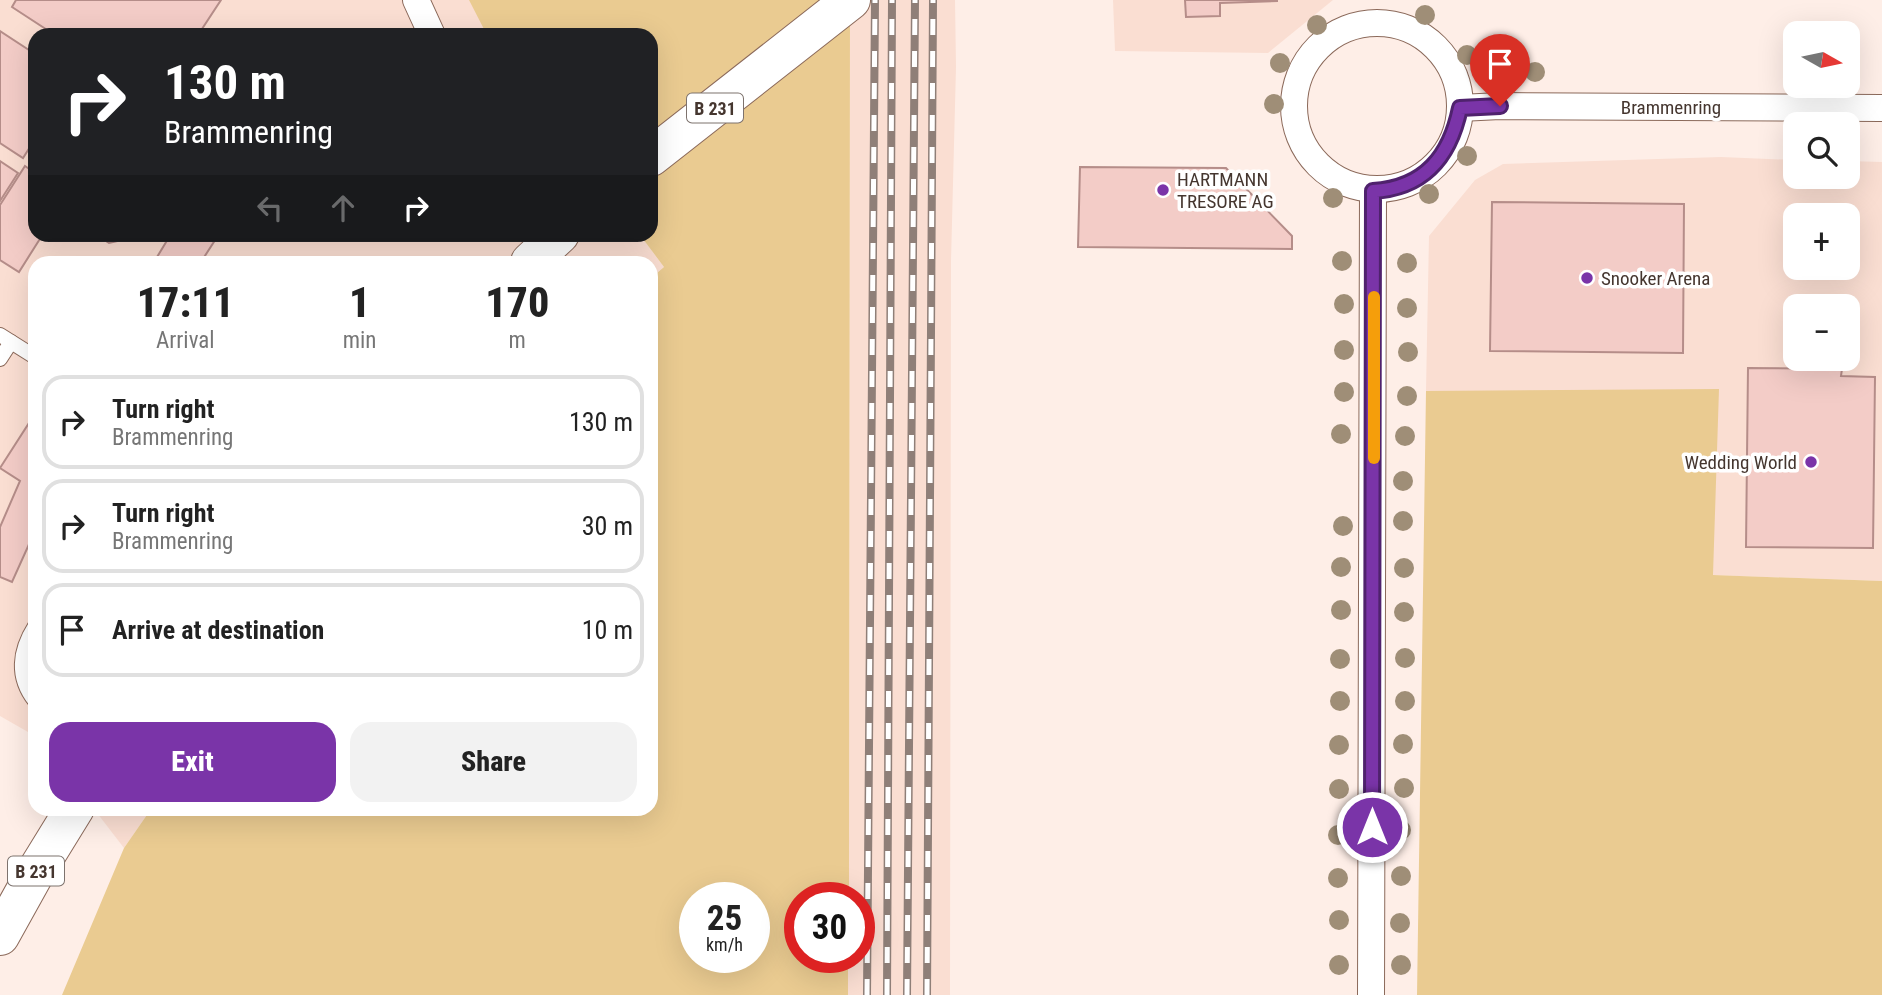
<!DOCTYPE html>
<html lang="en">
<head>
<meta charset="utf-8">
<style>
	body { margin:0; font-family:"Roboto Condensed",sans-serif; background:#f2f2f2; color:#222; height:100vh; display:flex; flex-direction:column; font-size:26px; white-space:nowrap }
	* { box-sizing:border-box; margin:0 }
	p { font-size:23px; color:#767676 }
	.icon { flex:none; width:38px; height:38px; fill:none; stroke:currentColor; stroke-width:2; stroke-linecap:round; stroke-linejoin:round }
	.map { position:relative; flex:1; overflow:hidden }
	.sheet { position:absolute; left:28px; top:256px; width:630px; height:560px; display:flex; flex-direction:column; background:#fff; border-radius:21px; box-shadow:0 7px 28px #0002 }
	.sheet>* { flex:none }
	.top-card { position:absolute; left:28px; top:28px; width:630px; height:214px; border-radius:21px; box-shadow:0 7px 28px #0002; background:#202124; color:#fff; overflow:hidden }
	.needle { width:46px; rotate:99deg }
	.buttons { position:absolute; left:1783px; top:21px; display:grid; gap:14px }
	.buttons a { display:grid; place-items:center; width:77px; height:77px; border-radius:14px; background:#fff; box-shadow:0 7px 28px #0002; font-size:35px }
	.speed { position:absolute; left:679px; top:882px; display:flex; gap:14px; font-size:35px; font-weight:700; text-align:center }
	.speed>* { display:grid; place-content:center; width:91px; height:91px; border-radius:50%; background:#fff; box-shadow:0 7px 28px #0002; line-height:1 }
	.speed small { font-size:18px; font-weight:400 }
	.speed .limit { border:10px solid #d22; background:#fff; color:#111 }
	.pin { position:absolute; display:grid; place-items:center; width:60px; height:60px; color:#fff; margin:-72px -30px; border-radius:50% 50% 50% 0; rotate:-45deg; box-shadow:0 0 7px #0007 }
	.pin .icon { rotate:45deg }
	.me { position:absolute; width:77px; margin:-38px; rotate:0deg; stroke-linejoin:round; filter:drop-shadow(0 0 5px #0008) }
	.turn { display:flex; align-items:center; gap:24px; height:147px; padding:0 21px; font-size:32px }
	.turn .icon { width:91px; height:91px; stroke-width:2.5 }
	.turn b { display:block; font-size:49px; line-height:60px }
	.lanes { display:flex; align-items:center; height:66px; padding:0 21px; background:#0003; justify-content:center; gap:35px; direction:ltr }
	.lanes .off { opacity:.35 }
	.eta { display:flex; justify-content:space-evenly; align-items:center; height:119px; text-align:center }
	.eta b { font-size:42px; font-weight:800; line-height:49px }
	.action { display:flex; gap:14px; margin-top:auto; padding:14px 21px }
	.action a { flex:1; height:80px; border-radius:21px; background:#7a34a8; color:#fff; font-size:28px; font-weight:800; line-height:80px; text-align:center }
	.action a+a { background:#f2f2f2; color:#222 }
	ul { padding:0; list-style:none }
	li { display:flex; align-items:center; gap:21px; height:94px; margin:0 14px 10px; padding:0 7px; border:4px solid #e0e0e0; border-radius:21px }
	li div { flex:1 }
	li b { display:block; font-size:26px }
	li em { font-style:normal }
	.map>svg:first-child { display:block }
	.built { fill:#faded2; fill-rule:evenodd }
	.green { fill:#eacb91; fill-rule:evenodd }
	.building { fill:#f3ccc7; stroke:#b58d89; stroke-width:2 }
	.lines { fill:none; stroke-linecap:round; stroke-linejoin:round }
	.service-casing { stroke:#8b695a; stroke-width:16 }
	.minor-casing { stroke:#8b695a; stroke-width:28 }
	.primary-casing { stroke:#8b695a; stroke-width:40 }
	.service { stroke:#fff; stroke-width:14 }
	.minor { stroke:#fff; stroke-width:26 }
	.primary { stroke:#fff; stroke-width:38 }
	.rail-casing { stroke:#8f7f78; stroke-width:8 }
	.rail { stroke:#fff; stroke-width:5; stroke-dasharray:16; stroke-linecap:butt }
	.tree { fill:#9f8e77 }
	.route-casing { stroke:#4f226d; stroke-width:18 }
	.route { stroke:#7a34a8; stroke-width:12 }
	.slow { stroke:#f59e0b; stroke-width:12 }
	.poi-dot { fill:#7a34a8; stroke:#fff; stroke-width:2.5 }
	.labels { text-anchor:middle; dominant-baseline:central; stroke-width:7; stroke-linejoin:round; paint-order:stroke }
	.shield { fill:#fff; stroke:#7d726d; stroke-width:2 }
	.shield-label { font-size:18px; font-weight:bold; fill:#45362f }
	.street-label { font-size:19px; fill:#45362f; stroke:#fff }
	.poi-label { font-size:19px; fill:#45362f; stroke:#fff; text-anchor:start }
</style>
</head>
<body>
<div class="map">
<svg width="1882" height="995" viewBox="0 0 1882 995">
	<rect width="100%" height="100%" fill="#feeee7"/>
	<g class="built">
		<polygon points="0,0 475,0 488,35 35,35 35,234 640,235 664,267 651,278 651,262 35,262 35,736 0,716"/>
		<polygon points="850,0 955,0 956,67 951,261 950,995 848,995 848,957 859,957 859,898 849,898"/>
		<polygon points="1113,0 1333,0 1268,53 1115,51"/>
		<path d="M1721 157 1795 160 1796 177H1848V161L1882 162V581L1712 575 1426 391 1429 236 1475 180 1503 164ZM1796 215H1848V268H1796ZM1796 306H1848V359H1796Z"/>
		<polygon points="94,809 151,809 124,848"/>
	</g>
	<g class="green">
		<path d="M469 0H850L849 898H800V957H848V995H62L124 848 151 809 651 808V278L664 267 640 235 651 234V35H487ZM695 898H754V957H695Z"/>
		<polygon points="1719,389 1713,575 1882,581 1882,995 1417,995 1426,391"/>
	</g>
	<g class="building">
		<polygon points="16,0 221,0 198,35 55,35 12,7"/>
		<polygon points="1185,0 1277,0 1277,1 1220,3 1220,16 1186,17"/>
		<polygon points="0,31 35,54 35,139 23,158 0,143"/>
		<polygon points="0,161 18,173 0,201"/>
		<polygon points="25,166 35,173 35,234 43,234 19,272 0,260 0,205"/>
		<polygon points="1080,167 1226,168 1292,236 1292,249 1078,247"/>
		<polygon points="1492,202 1684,204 1683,353 1490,351"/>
		<polygon points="95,234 130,234 131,238 109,243"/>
		<polygon points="171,234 219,234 201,262 154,262"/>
		<polygon points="1748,368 1842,369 1841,376 1875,377 1873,548 1746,547"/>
		<polygon points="29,423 35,427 35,531 12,582 0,577 0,527 20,481 0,468"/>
	</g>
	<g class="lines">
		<defs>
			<g id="service">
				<polyline points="0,335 35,357"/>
				<polyline points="0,359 11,342"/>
				<path d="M35 626C19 651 16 677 35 701"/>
			</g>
			<g id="minor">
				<polyline points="416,0 432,35"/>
				<circle cx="1377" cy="106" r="83"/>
				<polyline points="1460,108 1500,106 1882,108"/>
				<polyline points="1371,995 1373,191"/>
			</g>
			<g id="primary">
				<polyline points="651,157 851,0"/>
				<polyline points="530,262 560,234"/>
				<polyline points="0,936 35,873 75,808"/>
			</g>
		</defs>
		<use href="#service" class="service-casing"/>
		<use href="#minor" class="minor-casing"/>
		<use href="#primary" class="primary-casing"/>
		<use href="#service" class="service"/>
		<use href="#minor" class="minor"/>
		<use href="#primary" class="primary"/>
		<defs>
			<g id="rail">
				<polyline points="867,995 875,0"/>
				<polyline points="887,995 892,0"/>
				<polyline points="907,995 915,0"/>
				<polyline points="927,995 933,0"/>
			</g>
		</defs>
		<use href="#rail" class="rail-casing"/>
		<use href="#rail" class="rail"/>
	</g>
	<g class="tree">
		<circle cx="1425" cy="15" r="10"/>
		<circle cx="1317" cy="25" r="10"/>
		<circle cx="1467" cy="55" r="10"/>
		<circle cx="1280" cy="63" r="10"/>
		<circle cx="1535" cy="72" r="10"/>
		<circle cx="1488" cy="73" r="10"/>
		<circle cx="1274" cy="104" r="10"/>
		<circle cx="1467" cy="156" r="10"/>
		<circle cx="1429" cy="194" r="10"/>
		<circle cx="1333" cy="198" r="10"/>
		<circle cx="1342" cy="261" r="10"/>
		<circle cx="1407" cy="263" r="10"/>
		<circle cx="1344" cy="304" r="10"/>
		<circle cx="1407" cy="308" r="10"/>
		<circle cx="1344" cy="350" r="10"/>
		<circle cx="1408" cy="352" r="10"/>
		<circle cx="1344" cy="392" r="10"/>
		<circle cx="1407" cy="396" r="10"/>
		<circle cx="1341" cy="434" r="10"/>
		<circle cx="1405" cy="436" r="10"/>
		<circle cx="1403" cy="481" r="10"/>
		<circle cx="1403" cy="521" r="10"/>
		<circle cx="1343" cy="526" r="10"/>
		<circle cx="1341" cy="567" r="10"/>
		<circle cx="1404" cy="568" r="10"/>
		<circle cx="1341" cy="610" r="10"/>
		<circle cx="1404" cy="612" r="10"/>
		<circle cx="1405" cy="658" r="10"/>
		<circle cx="1340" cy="659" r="10"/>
		<circle cx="1340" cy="701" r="10"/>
		<circle cx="1405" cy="701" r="10"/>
		<circle cx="1403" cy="744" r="10"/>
		<circle cx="1339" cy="745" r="10"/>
		<circle cx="1404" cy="788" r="10"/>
		<circle cx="1339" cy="789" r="10"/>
		<circle cx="1401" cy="830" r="10"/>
		<circle cx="1338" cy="835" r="10"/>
		<circle cx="1401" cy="876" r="10"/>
		<circle cx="1338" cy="878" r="10"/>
		<circle cx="1339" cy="920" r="10"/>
		<circle cx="1400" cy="923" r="10"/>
		<circle cx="1339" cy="965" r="10"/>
		<circle cx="1401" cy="965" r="10"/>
	</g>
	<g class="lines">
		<defs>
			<path id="route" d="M1372 827 1373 191C1425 188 1450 156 1460 108L1500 106"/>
		</defs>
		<use href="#route" class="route-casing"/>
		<use href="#route" class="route"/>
		<polyline class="slow" points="1374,458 1374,297"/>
	</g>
	<g class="poi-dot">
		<circle cx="1163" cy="190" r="7"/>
		<circle cx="1587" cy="278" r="7"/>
		<circle cx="1811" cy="462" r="7"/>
	</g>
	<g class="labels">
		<g class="shield">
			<rect x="687" y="93.5" width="56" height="29" rx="5"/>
			<rect x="8" y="856.5" width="56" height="29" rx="5"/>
		</g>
		<g class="shield-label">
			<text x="715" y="108">B 231</text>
			<text x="36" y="871">B 231</text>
		</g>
		<g class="street-label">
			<text x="1671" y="107">Brammenring</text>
		</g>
		<g class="poi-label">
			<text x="1177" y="179">HARTMANN<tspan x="1177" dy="22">TRESORE AG</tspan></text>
			<text x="1601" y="278">Snooker Arena</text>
			<text x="1797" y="462" text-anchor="end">Wedding World</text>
		</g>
	</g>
</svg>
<div class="buttons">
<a><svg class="needle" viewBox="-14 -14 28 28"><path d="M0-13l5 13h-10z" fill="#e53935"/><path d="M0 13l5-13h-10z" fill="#767676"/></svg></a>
<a><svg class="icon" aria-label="search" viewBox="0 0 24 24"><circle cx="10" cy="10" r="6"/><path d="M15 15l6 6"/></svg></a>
<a>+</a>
<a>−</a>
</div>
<div class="speed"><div>25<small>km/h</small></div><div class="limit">30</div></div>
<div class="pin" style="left:1500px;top:106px;background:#d93025"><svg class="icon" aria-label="arrive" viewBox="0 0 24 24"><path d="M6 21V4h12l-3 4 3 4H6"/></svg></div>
<svg class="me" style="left:1372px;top:827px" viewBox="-20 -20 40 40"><circle r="17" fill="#7a34a8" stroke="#fff" stroke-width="3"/><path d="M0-11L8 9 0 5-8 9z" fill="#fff"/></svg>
<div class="top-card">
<div class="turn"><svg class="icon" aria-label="right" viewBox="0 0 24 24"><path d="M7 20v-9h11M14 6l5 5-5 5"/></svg><div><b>130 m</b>Brammenring</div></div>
<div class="lanes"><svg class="icon off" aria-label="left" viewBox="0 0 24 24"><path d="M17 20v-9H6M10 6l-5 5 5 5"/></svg><svg class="icon off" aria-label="ahead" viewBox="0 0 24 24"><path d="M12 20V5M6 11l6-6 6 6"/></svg><svg class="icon" aria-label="right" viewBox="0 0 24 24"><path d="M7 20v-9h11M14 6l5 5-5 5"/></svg></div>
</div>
<section class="sheet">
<div class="eta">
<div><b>17:11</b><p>Arrival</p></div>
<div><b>1</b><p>min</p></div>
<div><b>170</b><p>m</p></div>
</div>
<ul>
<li><svg class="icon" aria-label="right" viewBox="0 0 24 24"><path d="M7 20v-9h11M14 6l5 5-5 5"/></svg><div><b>Turn right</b><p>Brammenring</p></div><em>130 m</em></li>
<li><svg class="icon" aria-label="right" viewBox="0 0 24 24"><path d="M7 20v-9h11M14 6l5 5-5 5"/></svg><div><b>Turn right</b><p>Brammenring</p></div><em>30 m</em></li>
<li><svg class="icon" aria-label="arrive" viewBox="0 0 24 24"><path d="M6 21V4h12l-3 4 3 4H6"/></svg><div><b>Arrive at destination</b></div><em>10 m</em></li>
</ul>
<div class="action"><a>Exit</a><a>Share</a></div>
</section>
</div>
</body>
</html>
